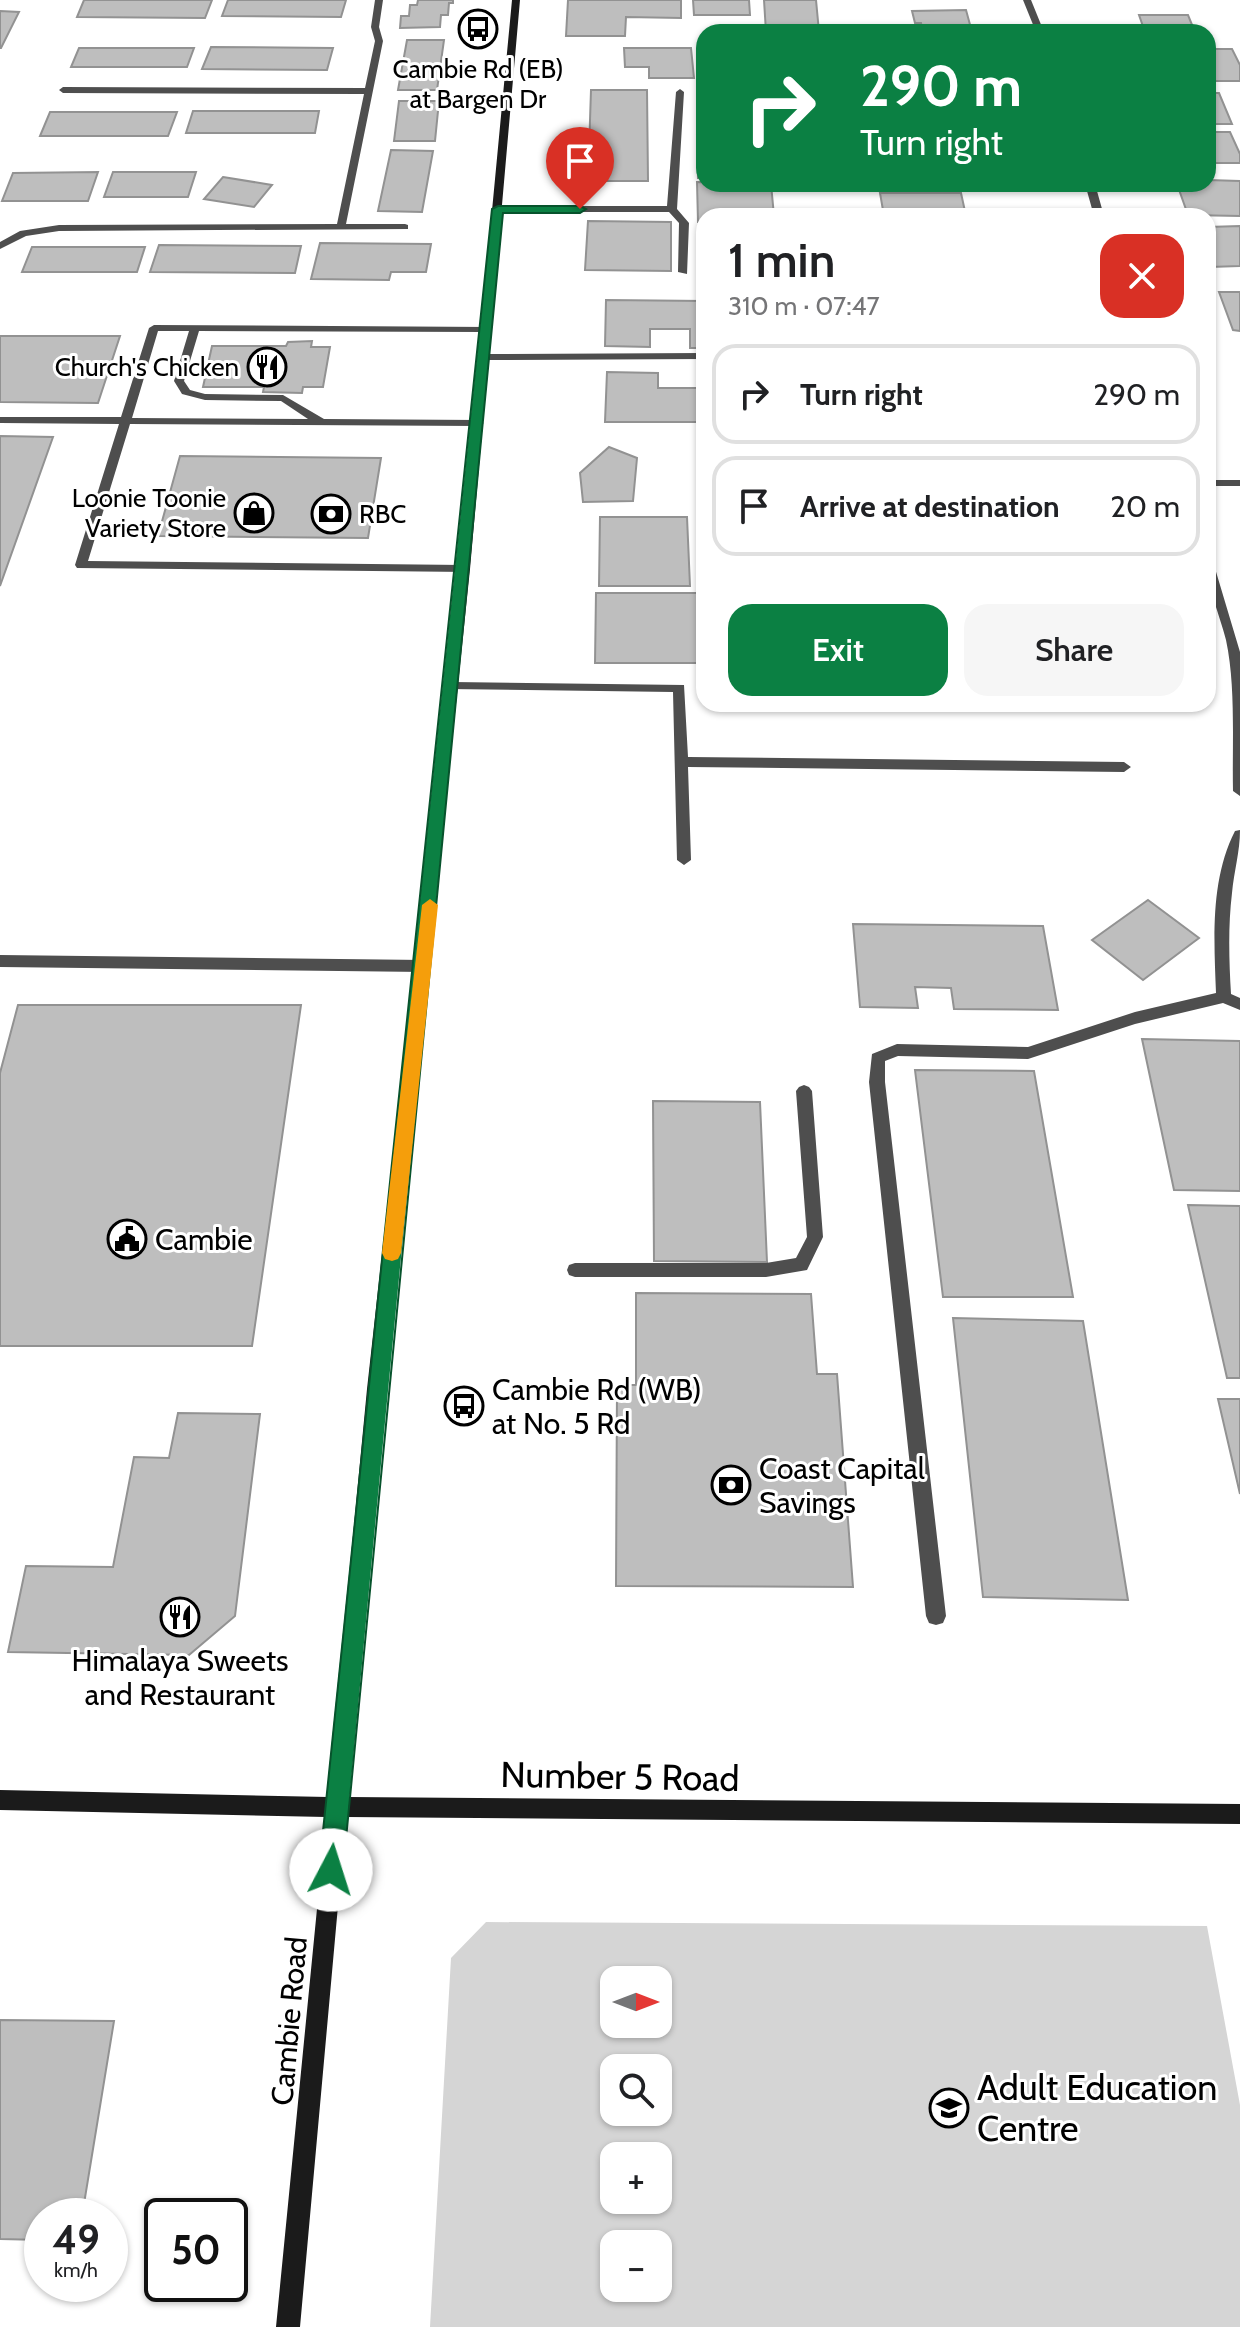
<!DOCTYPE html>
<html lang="en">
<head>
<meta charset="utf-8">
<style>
	body { margin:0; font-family:Cabin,sans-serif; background:#f6f6f6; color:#202124; height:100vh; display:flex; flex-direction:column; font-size:30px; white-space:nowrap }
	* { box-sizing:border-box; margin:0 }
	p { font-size:26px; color:#757577 }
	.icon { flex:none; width:44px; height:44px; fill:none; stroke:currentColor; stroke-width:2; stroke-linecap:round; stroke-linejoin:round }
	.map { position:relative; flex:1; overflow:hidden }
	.panel { position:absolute; left:696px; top:208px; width:520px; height:504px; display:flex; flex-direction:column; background:#fff; border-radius:24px; box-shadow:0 2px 6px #0004 }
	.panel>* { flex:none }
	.guide { position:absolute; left:696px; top:24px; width:520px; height:168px; border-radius:24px; box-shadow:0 2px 6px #0004; background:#0b8043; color:#fff; overflow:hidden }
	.needle { width:52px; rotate:90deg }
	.fabs { position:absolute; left:600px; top:1966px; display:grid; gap:16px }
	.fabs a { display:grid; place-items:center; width:72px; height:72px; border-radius:16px; background:#fff; box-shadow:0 2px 6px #0004; font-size:40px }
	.speed { position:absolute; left:24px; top:2198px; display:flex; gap:16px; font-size:40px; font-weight:700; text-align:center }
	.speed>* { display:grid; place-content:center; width:104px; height:104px; border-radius:50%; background:#fff; box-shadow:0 2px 6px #0004; line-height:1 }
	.speed small { font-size:20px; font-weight:400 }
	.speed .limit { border:4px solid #111; border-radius:12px; background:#fff; color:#111 }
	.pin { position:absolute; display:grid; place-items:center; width:68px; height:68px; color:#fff; margin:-82px -34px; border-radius:50% 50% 50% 0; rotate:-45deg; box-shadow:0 0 8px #0007 }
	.pin .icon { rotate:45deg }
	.me { position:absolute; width:88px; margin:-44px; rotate:5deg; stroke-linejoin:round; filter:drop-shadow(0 0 6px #0008) }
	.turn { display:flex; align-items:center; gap:28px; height:168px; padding:0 32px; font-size:36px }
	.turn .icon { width:104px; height:104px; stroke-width:2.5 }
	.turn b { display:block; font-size:56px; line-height:68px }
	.round { display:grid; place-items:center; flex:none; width:84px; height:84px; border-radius:24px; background:#f6f6f6 }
	.overview { display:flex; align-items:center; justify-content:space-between; height:136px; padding:0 32px }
	h1 { font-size:48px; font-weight:600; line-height:60px }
	.button { display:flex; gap:16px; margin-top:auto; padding:16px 32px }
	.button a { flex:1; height:92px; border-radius:24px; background:#0b8043; color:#fff; font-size:32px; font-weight:600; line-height:92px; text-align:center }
	.button a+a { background:#f6f6f6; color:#202124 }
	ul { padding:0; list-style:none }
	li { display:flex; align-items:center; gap:24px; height:100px; margin:0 16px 12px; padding:0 16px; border:4px solid #e0e0e0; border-radius:24px }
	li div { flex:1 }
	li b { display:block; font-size:30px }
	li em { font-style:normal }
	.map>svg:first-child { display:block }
	.green { fill:#d5d5d5; fill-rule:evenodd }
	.building { fill:#bebebe; stroke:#929292; stroke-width:2 }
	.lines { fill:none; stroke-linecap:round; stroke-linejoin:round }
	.service { fill:#4e4e4e; fill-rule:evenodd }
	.minor { fill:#4e4e4e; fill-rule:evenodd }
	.secondary { fill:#1b1b1b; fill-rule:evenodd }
	.route { fill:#0b8043; stroke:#07532c; stroke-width:2 }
	.slow { fill:#f59e0b }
	.labels { text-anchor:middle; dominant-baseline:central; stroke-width:6; stroke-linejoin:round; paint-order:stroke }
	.far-poi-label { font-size:26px; fill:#000; stroke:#fff; text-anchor:end }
	.poi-label { font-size:30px; fill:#000; stroke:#fff; text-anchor:start }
	.street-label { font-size:30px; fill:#000; stroke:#fff }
	.near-street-label { font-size:36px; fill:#000; stroke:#fff }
	.near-poi-label { font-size:36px; fill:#000; stroke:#fff; text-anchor:start }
</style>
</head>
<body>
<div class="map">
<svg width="1240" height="2327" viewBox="0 0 1240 2327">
	<rect width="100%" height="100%" fill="#fff"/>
	<path class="green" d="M486 1922 1207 1926 1240 2105V2327H430L451 1958ZM614 1980H658V2024H614ZM614 2068H658V2112H614ZM614 2156H658V2200H614ZM658 2244V2288H614V2244Z"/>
	<g class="building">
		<polygon points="84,0 212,0 205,18 77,17"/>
		<polygon points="228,0 346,0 341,17 222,16"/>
		<polygon points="418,0 453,0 453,3 449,3 448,15 441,15 440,27 400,28 401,16 409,16 410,5 417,5"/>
		<polygon points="568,0 681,0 681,18 626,17 625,36 566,36"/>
		<polygon points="693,0 749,0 750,15 694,15"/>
		<polygon points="764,0 816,0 819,32 766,32"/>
		<polygon points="966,10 972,32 923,32 921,23 915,23 912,11"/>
		<polygon points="0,11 19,12 1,48 0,48"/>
		<polygon points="1139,15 1188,15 1195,32 1145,32"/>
		<polygon points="407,40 444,40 437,90 398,90"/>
		<polygon points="211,47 333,48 327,70 202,69"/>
		<polygon points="79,48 194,48 187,67 71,67"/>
		<polygon points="624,48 691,48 694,78 649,78 649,67 625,67"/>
		<polygon points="1208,49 1232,49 1240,65 1240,81 1208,81"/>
		<polygon points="591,90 647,90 648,181 588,181"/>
		<polygon points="1208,93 1219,93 1232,124 1208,124"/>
		<polygon points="399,101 439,101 435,141 394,141"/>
		<polygon points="193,111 319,111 315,133 186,133"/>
		<polygon points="50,112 177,112 168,136 40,136"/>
		<polygon points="1208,132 1230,132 1240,154 1240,163 1208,163"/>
		<polygon points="697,135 704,135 704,178 698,178"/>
		<polygon points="391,150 433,151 422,212 378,211"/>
		<polygon points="98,172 88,201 2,201 13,173"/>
		<polygon points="113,172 196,172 188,197 104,197"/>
		<polygon points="223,177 272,185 254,207 204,199"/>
		<polygon points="1208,180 1240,181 1240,216 1188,215 1177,184 1208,184"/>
		<polygon points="697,182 771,184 774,216 704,216 704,222 698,222"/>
		<polygon points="880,193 961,193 966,216 884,216"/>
		<polygon points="588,221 671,222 671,271 585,270"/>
		<polygon points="1240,226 1240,266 1210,267 1208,227"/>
		<polygon points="320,243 431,244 426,272 391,272 389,280 311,279"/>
		<polygon points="159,245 301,246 295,273 150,272"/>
		<polygon points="32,247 145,247 137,272 22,272"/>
		<polygon points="1219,292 1240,292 1240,331 1233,330"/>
		<polygon points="606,300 704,301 704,348 690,348 690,329 650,329 650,347 605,346"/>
		<polygon points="0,336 120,336 98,403 0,402"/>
		<polygon points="312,341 311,347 330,347 323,387 303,387 302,393 263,392 264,387 203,387 212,346 286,346 288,342"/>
		<polygon points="607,372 658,373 658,388 704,388 704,422 605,422"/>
		<polygon points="0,436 53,437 0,586"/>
		<polygon points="609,447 637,458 633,501 583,502 580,473"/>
		<polygon points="180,456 381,458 368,538 158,536"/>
		<polygon points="600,517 687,517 690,586 599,586"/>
		<polygon points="596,593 697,593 700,663 595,663"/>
		<polygon points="1148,900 1199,938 1143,980 1092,940"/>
		<polygon points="853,924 1043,926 1058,1010 954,1009 951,988 915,987 918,1008 860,1007"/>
		<polygon points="18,1005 301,1005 252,1346 0,1346 0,1073"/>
		<polygon points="1142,1039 1240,1041 1240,1191 1174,1190"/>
		<polygon points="915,1070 1034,1071 1073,1297 943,1297"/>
		<polygon points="653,1101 760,1102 767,1262 654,1261"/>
		<polygon points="1188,1205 1240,1206 1240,1378 1227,1378"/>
		<polygon points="636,1293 811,1294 817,1374 837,1374 853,1587 616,1586 617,1385 636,1385"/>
		<polygon points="953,1318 1083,1321 1128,1600 983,1597"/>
		<polygon points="1218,1399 1240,1399 1240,1494"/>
		<polygon points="178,1413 260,1414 235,1616 189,1655 8,1652 26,1566 113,1567 134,1457 169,1458"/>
		<polygon points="0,2020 114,2021 82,2216 42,2216 42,2240 0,2239"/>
	</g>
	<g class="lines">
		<g class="service">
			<path d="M154 325 489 327V331L485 332 199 331 184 381 190 390 205 394 283 395 324 419 478 420 484 423 478 426 130 424 88 561 464 565 470 569 468 572 77 568 75 565 119 424 0 423V417H121L149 328ZM158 331H189L174 381 182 394 205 400 281 401 308 419 132 418Z"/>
			<polygon points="452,682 684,685 688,757 1124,762 1131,767 1124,772 688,767 691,860 684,865 677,860 673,692 447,689 446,686"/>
			<path d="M1240 830C1240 852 1234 871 1232 893 1228 926 1229 960 1231 994L1240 998V1010L1223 1003 1135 1024 1028 1059 898 1056 885 1061V1082L946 1616 943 1623 936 1625 929 1623 926 1616 869 1082 872 1054 897 1044 1028 1047 1135 1012 1216 993C1214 940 1210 880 1235 831Z"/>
			<polygon points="0,955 424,960 431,966 424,972 0,967"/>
			<polygon points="804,1085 809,1087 812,1091 823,1237 807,1270 766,1277 575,1277 569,1275 567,1270 569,1265 575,1263 766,1263 796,1258 807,1237 796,1091 799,1087"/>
		</g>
		<g class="minor">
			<polygon points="375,0 383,0 379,27 383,41 346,224 405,224 408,225 408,229 59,231 26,236 0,249 0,242 20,231 59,225 337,224 364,94 63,93 59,90 63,87 365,88 375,41 371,27"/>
			<polygon points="1023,0 1031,0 1044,32 1036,32"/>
			<polygon points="680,89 684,92 677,209 689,223 687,274 678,272 679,223 669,212 498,212 493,209 498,206 667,206 676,92"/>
			<polygon points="1085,184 1095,184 1104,216 1094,216"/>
			<polygon points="704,353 704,359 483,360 478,357 483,354"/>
			<rect x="1208" y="480" width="32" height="6"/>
			<path d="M1208 561 1214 565 1240 652V796L1233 791C1232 743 1236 687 1226 640 1219 612 1208 592 1208 561Z"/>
		</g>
		<polygon class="secondary" points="512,0 520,0 470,569 385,1389 348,1797 1240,1804 1240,1824 346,1817 300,2327 276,2327 326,1817 0,1810 0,1790 328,1797 367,1389 458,569"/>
	</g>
	<path class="route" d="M498 206H580L586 209 580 213H503C451 765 393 1317 343 1870L339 1879 331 1882 322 1879 319 1870C374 1316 436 763 492 209Z"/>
	<polygon class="slow" points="430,899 438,905 401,1253 398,1259 392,1261 385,1259 382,1253 422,905"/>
	<defs>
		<symbol id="bus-ring" viewBox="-11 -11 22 22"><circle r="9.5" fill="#fff" stroke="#000" stroke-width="1.5"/><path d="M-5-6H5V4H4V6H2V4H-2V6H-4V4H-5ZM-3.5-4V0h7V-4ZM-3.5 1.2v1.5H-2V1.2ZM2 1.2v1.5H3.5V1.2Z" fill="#000"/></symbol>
		<symbol id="restaurant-ring" viewBox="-11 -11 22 22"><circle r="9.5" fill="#fff" stroke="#000" stroke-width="1.5"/><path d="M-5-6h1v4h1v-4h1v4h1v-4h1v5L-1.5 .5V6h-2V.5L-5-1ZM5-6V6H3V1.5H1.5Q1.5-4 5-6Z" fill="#000"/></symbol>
		<symbol id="shop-ring" viewBox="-11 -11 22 22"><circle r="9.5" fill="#fff" stroke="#000" stroke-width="1.5"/><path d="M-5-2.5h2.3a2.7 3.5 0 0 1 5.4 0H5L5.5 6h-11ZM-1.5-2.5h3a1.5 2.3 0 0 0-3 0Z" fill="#000"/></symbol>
		<symbol id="bank-ring" viewBox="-11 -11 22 22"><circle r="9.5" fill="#fff" stroke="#000" stroke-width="1.5"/><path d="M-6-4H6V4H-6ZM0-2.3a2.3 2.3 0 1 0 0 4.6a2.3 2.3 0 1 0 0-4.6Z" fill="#000"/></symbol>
		<symbol id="civic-ring" viewBox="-11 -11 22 22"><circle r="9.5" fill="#fff" stroke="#000" stroke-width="1.5"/><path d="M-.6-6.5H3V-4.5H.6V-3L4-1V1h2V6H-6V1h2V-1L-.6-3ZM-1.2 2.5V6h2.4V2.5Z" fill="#000"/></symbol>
		<symbol id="school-ring" viewBox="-11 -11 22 22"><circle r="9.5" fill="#fff" stroke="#000" stroke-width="1.5"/><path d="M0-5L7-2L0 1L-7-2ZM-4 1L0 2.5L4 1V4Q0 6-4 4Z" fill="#000"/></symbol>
	</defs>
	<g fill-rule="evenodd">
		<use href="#bus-ring" x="456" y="7" width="44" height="44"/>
		<use href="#restaurant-ring" x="245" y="345" width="44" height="44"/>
		<use href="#shop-ring" x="232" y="491" width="44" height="44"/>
		<use href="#bank-ring" x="309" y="492" width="44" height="44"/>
		<use href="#civic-ring" x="105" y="1217" width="44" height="44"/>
		<use href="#bus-ring" x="442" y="1384" width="44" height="44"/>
		<use href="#bank-ring" x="709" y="1463" width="44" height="44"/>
		<use href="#restaurant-ring" x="158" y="1595" width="44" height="44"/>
		<use href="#school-ring" x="927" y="2086" width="44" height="44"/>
	</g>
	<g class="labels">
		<g class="far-poi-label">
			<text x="478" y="69" text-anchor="middle">Cambie Rd (EB)<tspan x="478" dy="30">at Bargen Dr</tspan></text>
			<text x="239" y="367">Church's Chicken</text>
			<text x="226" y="498">Loonie Toonie<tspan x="226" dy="30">Variety Store</tspan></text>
			<text x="359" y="514" text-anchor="start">RBC</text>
		</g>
		<g class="poi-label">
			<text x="155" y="1239">Cambie</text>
			<text x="492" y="1389">Cambie Rd (WB)<tspan x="492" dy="34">at No. 5 Rd</tspan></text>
			<text x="759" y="1468">Coast Capital<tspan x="759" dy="34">Savings</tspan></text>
			<text x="180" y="1660" text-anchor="middle">Himalaya Sweets<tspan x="180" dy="34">and Restaurant</tspan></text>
		</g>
		<g class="street-label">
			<text transform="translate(289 2021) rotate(-85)">Cambie Road</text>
		</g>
		<g class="near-street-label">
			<text transform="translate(620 1776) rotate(1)">Number 5 Road</text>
		</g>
		<g class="near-poi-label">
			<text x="977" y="2087">Adult Education<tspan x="977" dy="41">Centre</tspan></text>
		</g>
	</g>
</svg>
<div class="fabs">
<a><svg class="needle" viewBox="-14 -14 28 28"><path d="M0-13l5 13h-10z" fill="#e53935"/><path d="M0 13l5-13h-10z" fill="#757577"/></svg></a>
<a><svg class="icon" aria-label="search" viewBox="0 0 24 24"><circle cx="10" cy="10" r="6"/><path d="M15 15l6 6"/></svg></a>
<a>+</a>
<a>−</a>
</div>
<div class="speed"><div>49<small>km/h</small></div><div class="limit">50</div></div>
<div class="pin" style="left:580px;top:209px;background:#d93025"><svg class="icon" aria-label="arrive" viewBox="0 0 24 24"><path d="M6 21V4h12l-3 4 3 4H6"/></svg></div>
<svg class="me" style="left:331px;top:1870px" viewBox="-20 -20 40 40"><circle r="19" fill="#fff"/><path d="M0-13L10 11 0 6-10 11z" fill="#0b8043"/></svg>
<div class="guide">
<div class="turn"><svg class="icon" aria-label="right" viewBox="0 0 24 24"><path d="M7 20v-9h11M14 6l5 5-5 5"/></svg><div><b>290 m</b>Turn right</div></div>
</div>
<section class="panel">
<div class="overview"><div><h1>1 min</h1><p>310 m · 07:47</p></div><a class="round" style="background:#d93025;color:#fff"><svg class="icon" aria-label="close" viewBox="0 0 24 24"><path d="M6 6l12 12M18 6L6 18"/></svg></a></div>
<ul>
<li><svg class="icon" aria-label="right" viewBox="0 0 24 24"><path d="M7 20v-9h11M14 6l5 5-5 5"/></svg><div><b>Turn right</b></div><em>290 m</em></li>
<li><svg class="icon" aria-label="arrive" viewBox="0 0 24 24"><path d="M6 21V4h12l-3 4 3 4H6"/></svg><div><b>Arrive at destination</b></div><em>20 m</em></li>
</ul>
<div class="button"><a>Exit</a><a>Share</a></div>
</section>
</div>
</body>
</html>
